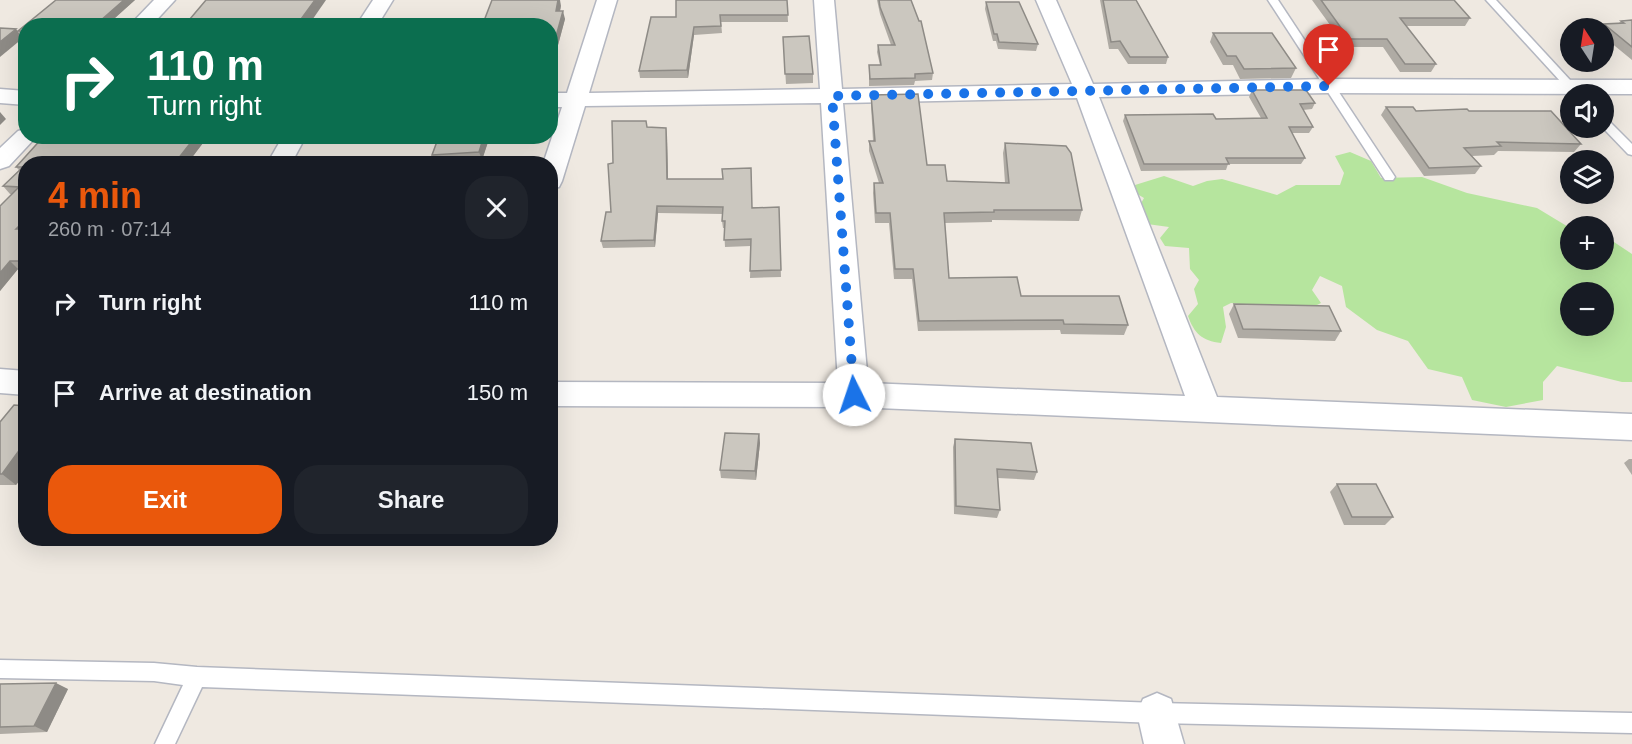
<!DOCTYPE html>
<html lang="en">
<head>
<meta charset="utf-8">
<style>
	body { margin:0; font-family:Arial,sans-serif; background:#20242c; color:#f1f3f6; height:100vh; display:flex; flex-direction:column; font-size:22px; white-space:nowrap }
	* { box-sizing:border-box; margin:0 }
	p { font-size:20px; color:#9ea1a6 }
	.icon { flex:none; width:33px; height:33px; fill:none; stroke:currentColor; stroke-width:2; stroke-linecap:round; stroke-linejoin:round }
	.map { position:relative; flex:1; overflow:hidden }
	.panel { position:absolute; left:18px; top:156px; width:540px; height:390px; display:flex; flex-direction:column; background:#171b24; border-radius:24px; box-shadow:0 6px 24px #0002 }
	.panel>* { flex:none }
	.hud { position:absolute; left:18px; top:18px; width:540px; height:126px; border-radius:24px; box-shadow:0 6px 24px #0002; background:#0b6e4f; color:#fff; overflow:hidden }
	.needle { width:39px; rotate:348deg }
	.fabs { position:absolute; left:1560px; top:18px; display:grid; gap:12px }
	.fabs a { display:grid; place-items:center; width:54px; height:54px; border-radius:50%; background:#171b24; box-shadow:0 6px 24px #0002; font-size:30px }
	.pin { position:absolute; display:grid; place-items:center; width:51px; height:51px; color:#fff; margin:-62px -26px; border-radius:50% 50% 50% 0; rotate:-45deg; box-shadow:0 0 6px #0007 }
	.pin .icon { rotate:45deg }
	.me { position:absolute; width:66px; margin:-33px; rotate:356deg; stroke-linejoin:round; filter:drop-shadow(0 0 4px #0008) }
	.turn { display:flex; align-items:center; gap:21px; height:126px; padding:0 30px; font-size:27px }
	.turn .icon { width:78px; height:78px; stroke-width:2.5 }
	.turn b { display:block; font-size:42px; line-height:51px }
	.round { display:grid; place-items:center; flex:none; width:63px; height:63px; border-radius:24px; background:#20242c }
	.head { display:flex; align-items:center; justify-content:space-between; height:102px; padding:0 30px }
	h1 { font-size:36px; font-weight:700; line-height:45px; color:#ea580c }
	.primary-button { display:flex; gap:12px; margin-top:auto; padding:12px 30px }
	.primary-button a { flex:1; height:69px; border-radius:24px; background:#ea580c; color:#fff; font-size:24px; font-weight:700; line-height:69px; text-align:center }
	.primary-button a+a { background:#20242c; color:#f1f3f6 }
	ul { padding:0; list-style:none }
	li { display:flex; align-items:center; gap:18px; height:90px; padding:0 30px }
	li div { flex:1 }
	li b { display:block; font-size:22px }
	li em { font-style:normal }
	.map>svg:first-child { display:block }
	.green { fill:#b6e59e; fill-rule:evenodd }
	.lines { fill:none; stroke-linecap:round; stroke-linejoin:round }
	.lane-casing { stroke:#b4b7c1; stroke-width:3 }
	.street-casing { stroke:#b4b7c1; stroke-width:3 }
	.lane { fill:#fff; fill-rule:evenodd }
	.street { fill:#fff; fill-rule:evenodd }
	.wall { fill:#afaba4 }
	.shaded-wall { fill:#8e8b86 }
	.building { fill:#cbc7bf; stroke:#8e8b86; stroke-width:1.5 }
	.route { stroke:#1a73e8; stroke-width:10; stroke-dasharray:0 18 }
</style>
</head>
<body>
<div class="map">
<svg width="1632" height="744" viewBox="0 0 1632 744">
	<rect width="100%" height="100%" fill="#efe9e1"/>
	<path class="green" d="M1350 152 1371 161 1381 178 1422 177 1467 193 1537 208 1570 228V260H1604V239L1611 240 1632 254V382H1622L1557 366 1543 382V400L1506 407 1472 400 1462 377 1428 369 1408 341 1377 330 1346 307 1342 286 1320 276 1312 290 1321 303 1305 311 1231 303 1223 307 1226 327 1221 343C1202 341 1194 333 1188 316L1198 304 1194 289 1199 280 1190 269 1189 248 1165 246 1160 238 1169 227 1147 224 1139 207 1144 198 1132 191 1135 185 1164 176 1193 186 1207 181 1222 179 1277 195 1296 185H1340L1344 173 1335 156ZM1570 292H1604V326H1570Z"/>
	<g class="lines">
		<defs>
			<g id="lane">
				<polygon points="1268,0 1278,0 1395,177 1393,180 1385,180"/>
				<polygon points="1486,0 1496,0 1583,94 1572,94"/>
				<polygon points="1604,119 1608,120 1632,144 1632,155 1628,154 1603,128"/>
				<polygon points="0,660 154,663 197,667 1157,703 1632,713 1632,733 1157,723 202,687 175,744 155,744 183,685 154,681 0,678"/>
			</g>
			<g id="street">
				<polygon points="154,0 175,0 151,26 129,26"/>
				<polygon points="373,0 393,0 377,26 356,26"/>
				<path d="M597 0H617L589 93 820 89 814 0H834L842 89 1072 84 1036 0H1056L1093 84 1329 79 1632 80V94L1329 93 1099 97 1217 397 1632 414V440L854 407 550 406V382L838 383 821 103 585 106 562 181 559 187 550 189V164H543L562 107H550V93H567ZM1077 98 1185 396 868 383 843 103Z"/>
				<polygon points="0,89 26,91 26,105 0,103"/>
				<polygon points="26,129 26,136 37,136 9,166 0,169 0,148 18,131"/>
				<polygon points="283,136 306,136 291,164 267,164"/>
				<polygon points="0,369 26,371 26,395 0,393"/>
				<polygon points="1157,693 1171,699 1184,744 1144,744 1137,713 1143,699"/>
			</g>
		</defs>
		<use href="#lane" class="lane-casing"/>
		<use href="#street" class="street-casing"/>
		<use href="#lane" class="lane"/>
		<use href="#street" class="street"/>
	</g>
	<g class="wall">
		<polygon points="56,0 135,0 106,26 26,26 26,37 22,37 18,31"/>
		<polygon points="787,0 788,22 721,22 722,33 694,35 688,78 640,78 639,71 676,17"/>
		<polygon points="877,0 911,0 933,73 932,80 915,81 914,85 869,86 869,65 880,65 877,52 878,45 891,45 880,14"/>
		<polygon points="1100,0 1136,0 1168,57 1166,64 1128,64 1118,49 1109,49"/>
		<polygon points="1312,0 1454,0 1470,18 1465,26 1406,26 1436,64 1431,72 1400,72 1383,47 1346,47"/>
		<polygon points="986,2 1038,44 1036,51 998,49 996,41 993,41 985,9"/>
		<polygon points="561,6 560,11 565,19 554,60 550,60 550,26"/>
		<polygon points="1632,20 1632,60 1604,37 1604,28 1601,28 1604,24 1619,23 1621,21"/>
		<polygon points="1213,33 1296,68 1291,78 1240,79 1233,65 1223,65 1210,42"/>
		<polygon points="783,37 813,74 813,83 786,84"/>
		<polygon points="1252,90 1315,103 1312,109 1303,110 1313,127 1309,133 1292,133 1305,158 1301,164 1228,164 1226,170 1141,171 1123,121 1125,115 1216,119 1261,118 1249,97"/>
		<polygon points="871,95 927,165 947,181 1005,183 1003,153 1005,143 1082,210 1079,221 992,220 992,222 945,223 949,278 1021,296 1128,325 1124,335 1061,334 1060,330 918,331 912,279 894,279 889,223 875,223 873,193 874,183 879,183 869,151 869,141 873,141 871,105"/>
		<polygon points="1386,107 1416,111 1469,111 1581,144 1574,152 1498,151 1494,155 1472,156 1481,166 1475,174 1424,176 1381,115"/>
		<polygon points="646,121 647,127 667,135 668,179 753,207 779,207 781,277 750,278 751,246 725,247 724,228 723,228 722,221 723,214 658,213 655,247 603,248 601,241 611,212 613,163"/>
		<polygon points="44,136 113,136 109,141 161,143 166,136 204,136 206,139 187,164 26,164 26,269 18,269 0,291 0,206 12,194 10,194 3,186 19,170 16,167"/>
		<polygon points="439,136 490,136 482,160 435,164 432,155"/>
		<polygon points="1234,304 1341,331 1335,341 1238,338 1229,314"/>
		<polygon points="26,406 26,472 16,485 0,485 0,422"/>
		<polygon points="759,434 760,443 756,480 721,478 720,470"/>
		<polygon points="955,439 1037,472 1034,480 998,478 1000,510 997,518 954,514 953,447"/>
		<polygon points="1629,459 1632,459 1632,475 1624,463"/>
		<polygon points="1337,484 1393,517 1385,525 1344,525 1330,492"/>
		<polygon points="0,684 68,689 47,732 0,734"/>
	</g>
	<g class="shaded-wall">
		<polygon points="124,0 135,0 106,26 103,26 100,21"/>
		<polygon points="315,0 326,0 308,26 296,26"/>
		<polygon points="558,0 560,0 561,6 558,19 556,11"/>
		<polygon points="563,11 565,19 554,60 552,51"/>
		<polygon points="80,20 84,26 74,26"/>
		<polygon points="694,27 694,35 688,78 687,70"/>
		<polygon points="16,29 23,38 0,57 0,42"/>
		<polygon points="0,112 6,119 0,125"/>
		<polygon points="666,128 667,135 668,186 667,179"/>
		<polygon points="100,136 113,136 103,149 96,141"/>
		<polygon points="196,136 204,136 206,139 187,164 174,164"/>
		<polygon points="484,136 490,136 482,160 479,152"/>
		<polygon points="657,206 658,213 655,247 654,240"/>
		<polygon points="26,219 26,235 16,229"/>
		<polygon points="10,261 18,269 0,291 0,273"/>
		<polygon points="759,434 760,443 756,480 755,471"/>
		<polygon points="26,441 26,472 16,485 2,474"/>
		<polygon points="56,683 68,689 47,732 34,726"/>
	</g>
	<g class="building">
		<polygon points="56,0 124,0 100,21 80,20 74,26 26,26 26,31 18,31"/>
		<polygon points="206,0 315,0 296,26 184,26"/>
		<polygon points="492,0 558,0 556,11 563,11 552,51 550,51 550,26 482,26"/>
		<polygon points="676,0 787,0 788,15 720,15 721,26 694,27 687,70 639,71 651,17 676,17"/>
		<polygon points="879,0 911,0 919,21 921,21 933,73 915,74 915,78 870,79 869,65 881,65 878,45 895,45 880,7"/>
		<polygon points="1103,0 1136,0 1168,57 1130,57 1120,41 1111,42"/>
		<polygon points="1321,0 1454,0 1470,18 1400,18 1436,64 1405,64 1387,39 1349,39"/>
		<polygon points="986,2 1019,2 1038,44 999,42 997,34 994,34"/>
		<polygon points="1632,20 1632,47 1604,24 1624,23 1621,21"/>
		<polygon points="0,28 16,29 0,42"/>
		<polygon points="1213,33 1272,33 1296,68 1244,69 1236,56 1227,56"/>
		<polygon points="809,36 813,74 785,74 783,37"/>
		<polygon points="1252,90 1306,90 1315,103 1300,104 1313,127 1289,127 1305,158 1226,158 1229,164 1144,164 1125,115 1213,114 1216,119 1267,118"/>
		<polygon points="918,94 927,165 945,165 947,181 1009,183 1005,143 1066,146 1071,153 1082,210 994,210 994,212 944,213 949,278 1017,277 1021,296 1119,296 1128,325 1064,324 1063,320 919,321 913,269 895,269 890,213 876,213 874,183 883,183 869,141 875,141 871,95"/>
		<polygon points="1386,107 1413,107 1416,111 1467,109 1469,111 1551,111 1581,144 1497,142 1501,146 1464,148 1481,166 1429,168"/>
		<polygon points="612,121 646,121 647,127 666,128 667,179 723,179 722,169 751,168 752,208 779,207 781,270 750,271 751,239 724,240 725,221 722,221 723,207 657,206 654,240 601,241 606,212 611,212 608,164 613,163"/>
		<polygon points="44,136 100,136 96,141 161,143 166,136 196,136 174,164 26,164 26,219 16,229 26,229 26,261 10,261 0,273 0,206 19,187 3,186 23,167 16,167"/>
		<polygon points="439,136 484,136 479,152 432,155"/>
		<polygon points="1234,304 1329,306 1341,331 1243,329"/>
		<polygon points="14,405 26,406 26,441 2,474 0,474 0,422"/>
		<polygon points="725,433 759,434 755,471 720,470"/>
		<polygon points="955,439 1031,443 1037,472 997,469 1000,510 956,506"/>
		<polygon points="1337,484 1376,484 1393,517 1352,517"/>
		<polygon points="56,683 34,726 0,727 0,684"/>
	</g>
	<g class="lines">
		<polyline class="route" points="854,395 832,96 1329,86"/>
	</g>
</svg>
<div class="fabs">
<a><svg class="needle" viewBox="-14 -14 28 28"><path d="M0-13l5 13h-10z" fill="#e53935"/><path d="M0 13l5-13h-10z" fill="#9ea1a6"/></svg></a>
<a><svg class="icon" aria-label="sound" viewBox="0 0 24 24"><path d="M4 9h4l5-4v14l-5-4H4zM17 9q2 3 0 6"/></svg></a>
<a><svg class="icon" aria-label="layers" viewBox="0 0 24 24"><path d="M12 4l9 5-9 5-9-5zM3 14l9 5 9-5"/></svg></a>
<a>+</a>
<a>−</a>
</div>
<div class="pin" style="left:1329px;top:86px;background:#d93025"><svg class="icon" aria-label="arrive" viewBox="0 0 24 24"><path d="M6 21V4h12l-3 4 3 4H6"/></svg></div>
<svg class="me" style="left:854px;top:395px" viewBox="-20 -20 40 40"><circle r="19" fill="#fff"/><path d="M0-13L10 11 0 6-10 11z" fill="#1a73e8"/></svg>
<div class="hud">
<div class="turn"><svg class="icon" aria-label="right" viewBox="0 0 24 24"><path d="M7 20v-9h11M14 6l5 5-5 5"/></svg><div><b>110 m</b>Turn right</div></div>
</div>
<section class="panel">
<div class="head"><div><h1>4 min</h1><p>260 m · 07:14</p></div><a class="round"><svg class="icon" aria-label="close" viewBox="0 0 24 24"><path d="M6 6l12 12M18 6L6 18"/></svg></a></div>
<ul>
<li><svg class="icon" aria-label="right" viewBox="0 0 24 24"><path d="M7 20v-9h11M14 6l5 5-5 5"/></svg><div><b>Turn right</b></div><em>110 m</em></li>
<li><svg class="icon" aria-label="arrive" viewBox="0 0 24 24"><path d="M6 21V4h12l-3 4 3 4H6"/></svg><div><b>Arrive at destination</b></div><em>150 m</em></li>
</ul>
<div class="primary-button"><a>Exit</a><a>Share</a></div>
</section>
</div>
</body>
</html>
